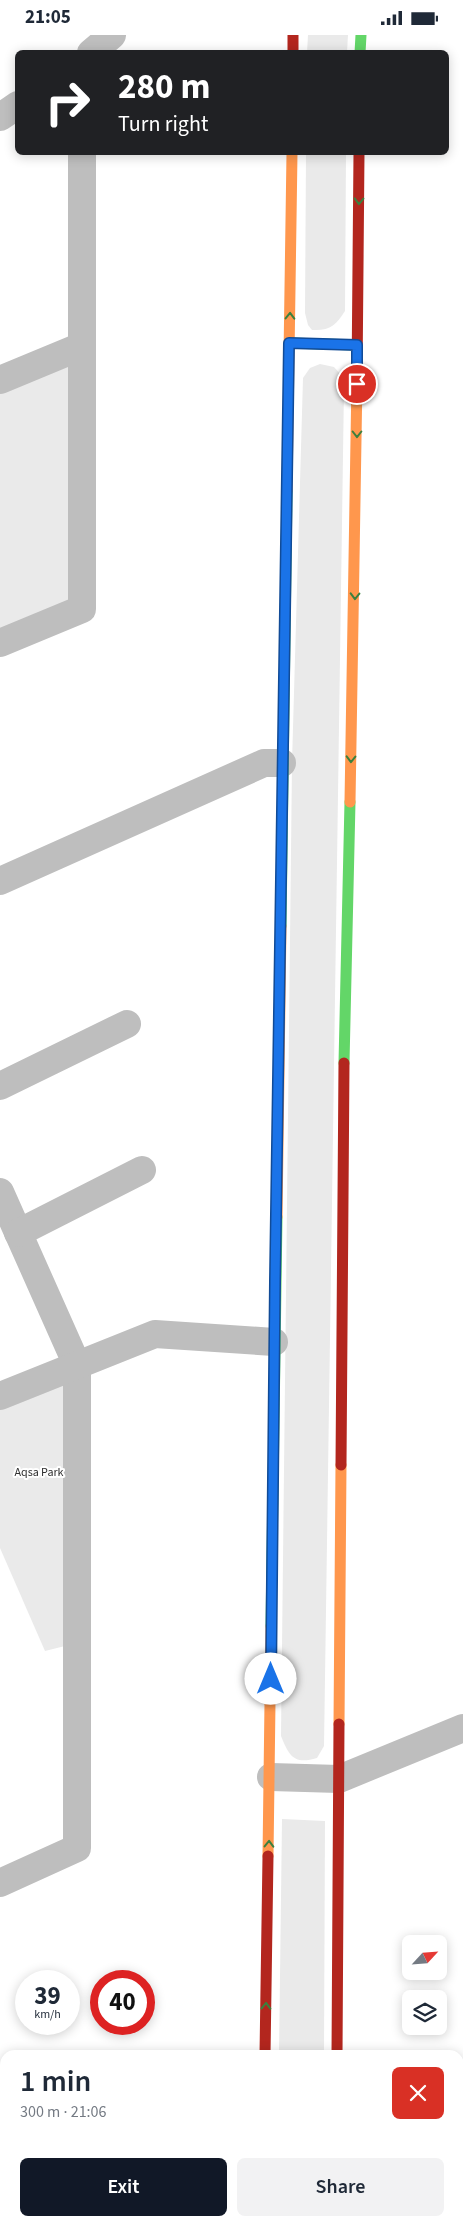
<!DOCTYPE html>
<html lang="en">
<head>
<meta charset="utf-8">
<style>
	body { margin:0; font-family:"Source Sans 3",sans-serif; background:#f2f2f3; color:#1f2937; height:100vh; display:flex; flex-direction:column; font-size:19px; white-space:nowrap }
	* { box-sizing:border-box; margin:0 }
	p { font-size:16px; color:#747a83 }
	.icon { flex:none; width:28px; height:28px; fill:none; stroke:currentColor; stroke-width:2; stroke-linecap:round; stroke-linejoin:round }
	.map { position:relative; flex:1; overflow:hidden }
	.panel { position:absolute; left:0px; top:2015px; width:464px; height:176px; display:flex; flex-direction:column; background:#fff; border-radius:15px 15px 0 0; box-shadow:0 2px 12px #0003 }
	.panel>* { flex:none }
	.banner { position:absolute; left:15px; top:15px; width:434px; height:105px; border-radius:8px; box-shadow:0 2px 12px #0003; background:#202124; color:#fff; overflow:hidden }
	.needle { width:32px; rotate:64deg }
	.controls { position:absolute; left:402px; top:1900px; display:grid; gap:10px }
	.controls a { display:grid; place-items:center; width:45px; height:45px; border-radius:8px; background:#fff; box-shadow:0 2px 12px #0003; font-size:25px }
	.speed { position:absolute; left:15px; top:1935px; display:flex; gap:10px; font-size:25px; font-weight:700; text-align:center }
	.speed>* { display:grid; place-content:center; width:65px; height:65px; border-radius:50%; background:#fff; box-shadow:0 2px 12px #0003; line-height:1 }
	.speed small { font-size:12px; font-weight:400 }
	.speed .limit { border:8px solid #d22; background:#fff; color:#111 }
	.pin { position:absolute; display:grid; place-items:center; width:42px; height:42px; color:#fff; margin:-21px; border:2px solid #fff; border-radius:50%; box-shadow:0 1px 5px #0007 }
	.me { position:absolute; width:55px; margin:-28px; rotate:0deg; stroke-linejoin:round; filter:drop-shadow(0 0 4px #0008) }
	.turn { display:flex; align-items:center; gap:18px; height:105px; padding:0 20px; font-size:22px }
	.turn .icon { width:65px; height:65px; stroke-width:2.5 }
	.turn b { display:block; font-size:35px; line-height:42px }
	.round { display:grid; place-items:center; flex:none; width:52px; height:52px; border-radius:8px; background:#f2f2f3 }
	.overview { display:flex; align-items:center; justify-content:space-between; height:85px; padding:0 20px }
	h1 { font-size:30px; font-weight:600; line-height:38px }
	.action { display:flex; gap:10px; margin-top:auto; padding:10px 20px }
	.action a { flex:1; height:58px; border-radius:8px; background:#111827; color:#fff; font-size:20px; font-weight:600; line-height:58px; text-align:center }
	.action a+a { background:#f2f2f3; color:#1f2937 }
	.status { display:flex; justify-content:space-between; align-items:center; height:35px; padding:0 25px; background:#fff; direction:ltr }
	.status svg { height:14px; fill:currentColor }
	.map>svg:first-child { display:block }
	.green { fill:#eaeaea }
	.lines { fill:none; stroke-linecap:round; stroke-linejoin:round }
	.street { stroke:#bebebe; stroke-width:28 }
	.fast { stroke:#63d668; stroke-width:11 }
	.slow { stroke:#ff974d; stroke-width:11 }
	.jam { stroke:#b3261e; stroke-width:11 }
	.oneway { stroke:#3b803e }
	.route-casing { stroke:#114b97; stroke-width:12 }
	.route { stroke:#1a73e8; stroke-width:9 }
	.labels { text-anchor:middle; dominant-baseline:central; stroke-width:4; stroke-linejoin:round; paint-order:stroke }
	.park-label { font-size:12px; fill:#2f2f2f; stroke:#fff }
</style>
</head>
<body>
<div class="status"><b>21:05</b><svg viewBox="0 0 49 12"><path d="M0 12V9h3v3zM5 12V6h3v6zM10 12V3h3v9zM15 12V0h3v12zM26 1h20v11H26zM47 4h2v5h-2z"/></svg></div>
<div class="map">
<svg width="463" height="2191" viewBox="0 0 463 2191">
	<rect width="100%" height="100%" fill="#fff"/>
	<g class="green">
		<polygon points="308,0 348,0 347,17 307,18"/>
		<path d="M306 118H346L345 276C336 290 330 296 312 295L308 290 305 278Z"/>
		<polygon points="82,311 82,574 0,608 0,345"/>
		<path d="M320 329 334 332 342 341 344 352 324 1711 317 1723C294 1730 289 1721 281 1701L292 728 303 343 310 333Z"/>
		<polygon points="77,1330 77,1608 45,1616 0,1513 0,1361"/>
		<polygon points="282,1784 325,1786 324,2020 279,2020"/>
		<rect x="269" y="2186" width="53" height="5"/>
	</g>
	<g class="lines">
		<g class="street">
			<polyline points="91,18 112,0"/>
			<polyline points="0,82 18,70"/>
			<polyline points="0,345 82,311"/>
			<polyline points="0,608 82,574 82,118"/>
			<polyline points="0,846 264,728 282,728"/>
			<polyline points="0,1051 127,989"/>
			<polyline points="0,1157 77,1330 77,1813 0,1848"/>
			<polyline points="18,1198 142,1135"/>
			<polyline points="0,1361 155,1299 274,1307"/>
			<polyline points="271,1742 339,1744 463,1693"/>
		</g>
		<g class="fast">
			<polyline points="360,18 361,0"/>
			<polyline points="289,308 357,310"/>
			<polyline points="281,891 287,456"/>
			<polyline points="344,1028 350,767"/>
			<polyline points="271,1591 277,1182"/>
			<polyline points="0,2118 5,2117"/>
			<polyline points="334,2186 334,2191"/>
		</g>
		<g class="slow">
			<polyline points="287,456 292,118"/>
			<polyline points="350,767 357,344"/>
			<polyline points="277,1182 281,891"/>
			<polyline points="339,1689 341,1430"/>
			<polyline points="268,1821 271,1591"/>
			<polyline points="262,2186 262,2191"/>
		</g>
		<g class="jam">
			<polyline points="293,0 293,18"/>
			<polyline points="357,344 359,118"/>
			<polyline points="341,1430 344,1028"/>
			<polyline points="265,2020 268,1821"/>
			<polyline points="337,2020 339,1689"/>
		</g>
	</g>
	<defs><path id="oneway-chevron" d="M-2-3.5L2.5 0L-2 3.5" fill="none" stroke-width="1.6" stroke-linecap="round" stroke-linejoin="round" transform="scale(1.25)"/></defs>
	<g class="oneway">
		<use href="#oneway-chevron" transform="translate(359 166) rotate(91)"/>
		<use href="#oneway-chevron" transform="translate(290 281) rotate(-89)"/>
		<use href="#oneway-chevron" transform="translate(357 399) rotate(90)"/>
		<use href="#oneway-chevron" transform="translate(355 561) rotate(91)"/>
		<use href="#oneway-chevron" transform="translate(351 724) rotate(91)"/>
		<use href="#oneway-chevron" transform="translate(269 1809) rotate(-89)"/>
		<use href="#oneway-chevron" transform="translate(266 1971) rotate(-89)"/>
	</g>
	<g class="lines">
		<defs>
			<polyline id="route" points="271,1644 275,1247 289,308 357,310 357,349"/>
		</defs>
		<use href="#route" class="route-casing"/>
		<use href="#route" class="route"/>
	</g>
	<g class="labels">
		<g class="park-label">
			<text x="39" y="1437">Aqsa Park</text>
		</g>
	</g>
</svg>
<div class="controls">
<a><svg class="needle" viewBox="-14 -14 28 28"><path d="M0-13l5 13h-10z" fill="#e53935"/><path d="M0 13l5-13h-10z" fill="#747a83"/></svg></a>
<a><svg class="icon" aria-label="layers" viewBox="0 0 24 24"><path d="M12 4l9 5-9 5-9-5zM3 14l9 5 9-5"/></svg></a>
</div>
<div class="speed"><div>39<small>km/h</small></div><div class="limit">40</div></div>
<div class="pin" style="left:357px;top:349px;background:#d93025"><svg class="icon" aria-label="arrive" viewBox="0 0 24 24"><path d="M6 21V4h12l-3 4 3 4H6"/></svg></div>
<svg class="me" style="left:271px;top:1644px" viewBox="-20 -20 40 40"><circle r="19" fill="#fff"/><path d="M0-13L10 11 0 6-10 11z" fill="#1a73e8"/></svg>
<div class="banner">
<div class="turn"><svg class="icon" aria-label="right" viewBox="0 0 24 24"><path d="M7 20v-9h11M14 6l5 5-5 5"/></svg><div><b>280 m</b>Turn right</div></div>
</div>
<section class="panel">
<div class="overview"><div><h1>1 min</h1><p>300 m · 21:06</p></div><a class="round" style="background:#d93025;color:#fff"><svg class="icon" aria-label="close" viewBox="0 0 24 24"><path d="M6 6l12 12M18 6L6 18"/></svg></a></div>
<div class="action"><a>Exit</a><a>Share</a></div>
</section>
</div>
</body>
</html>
